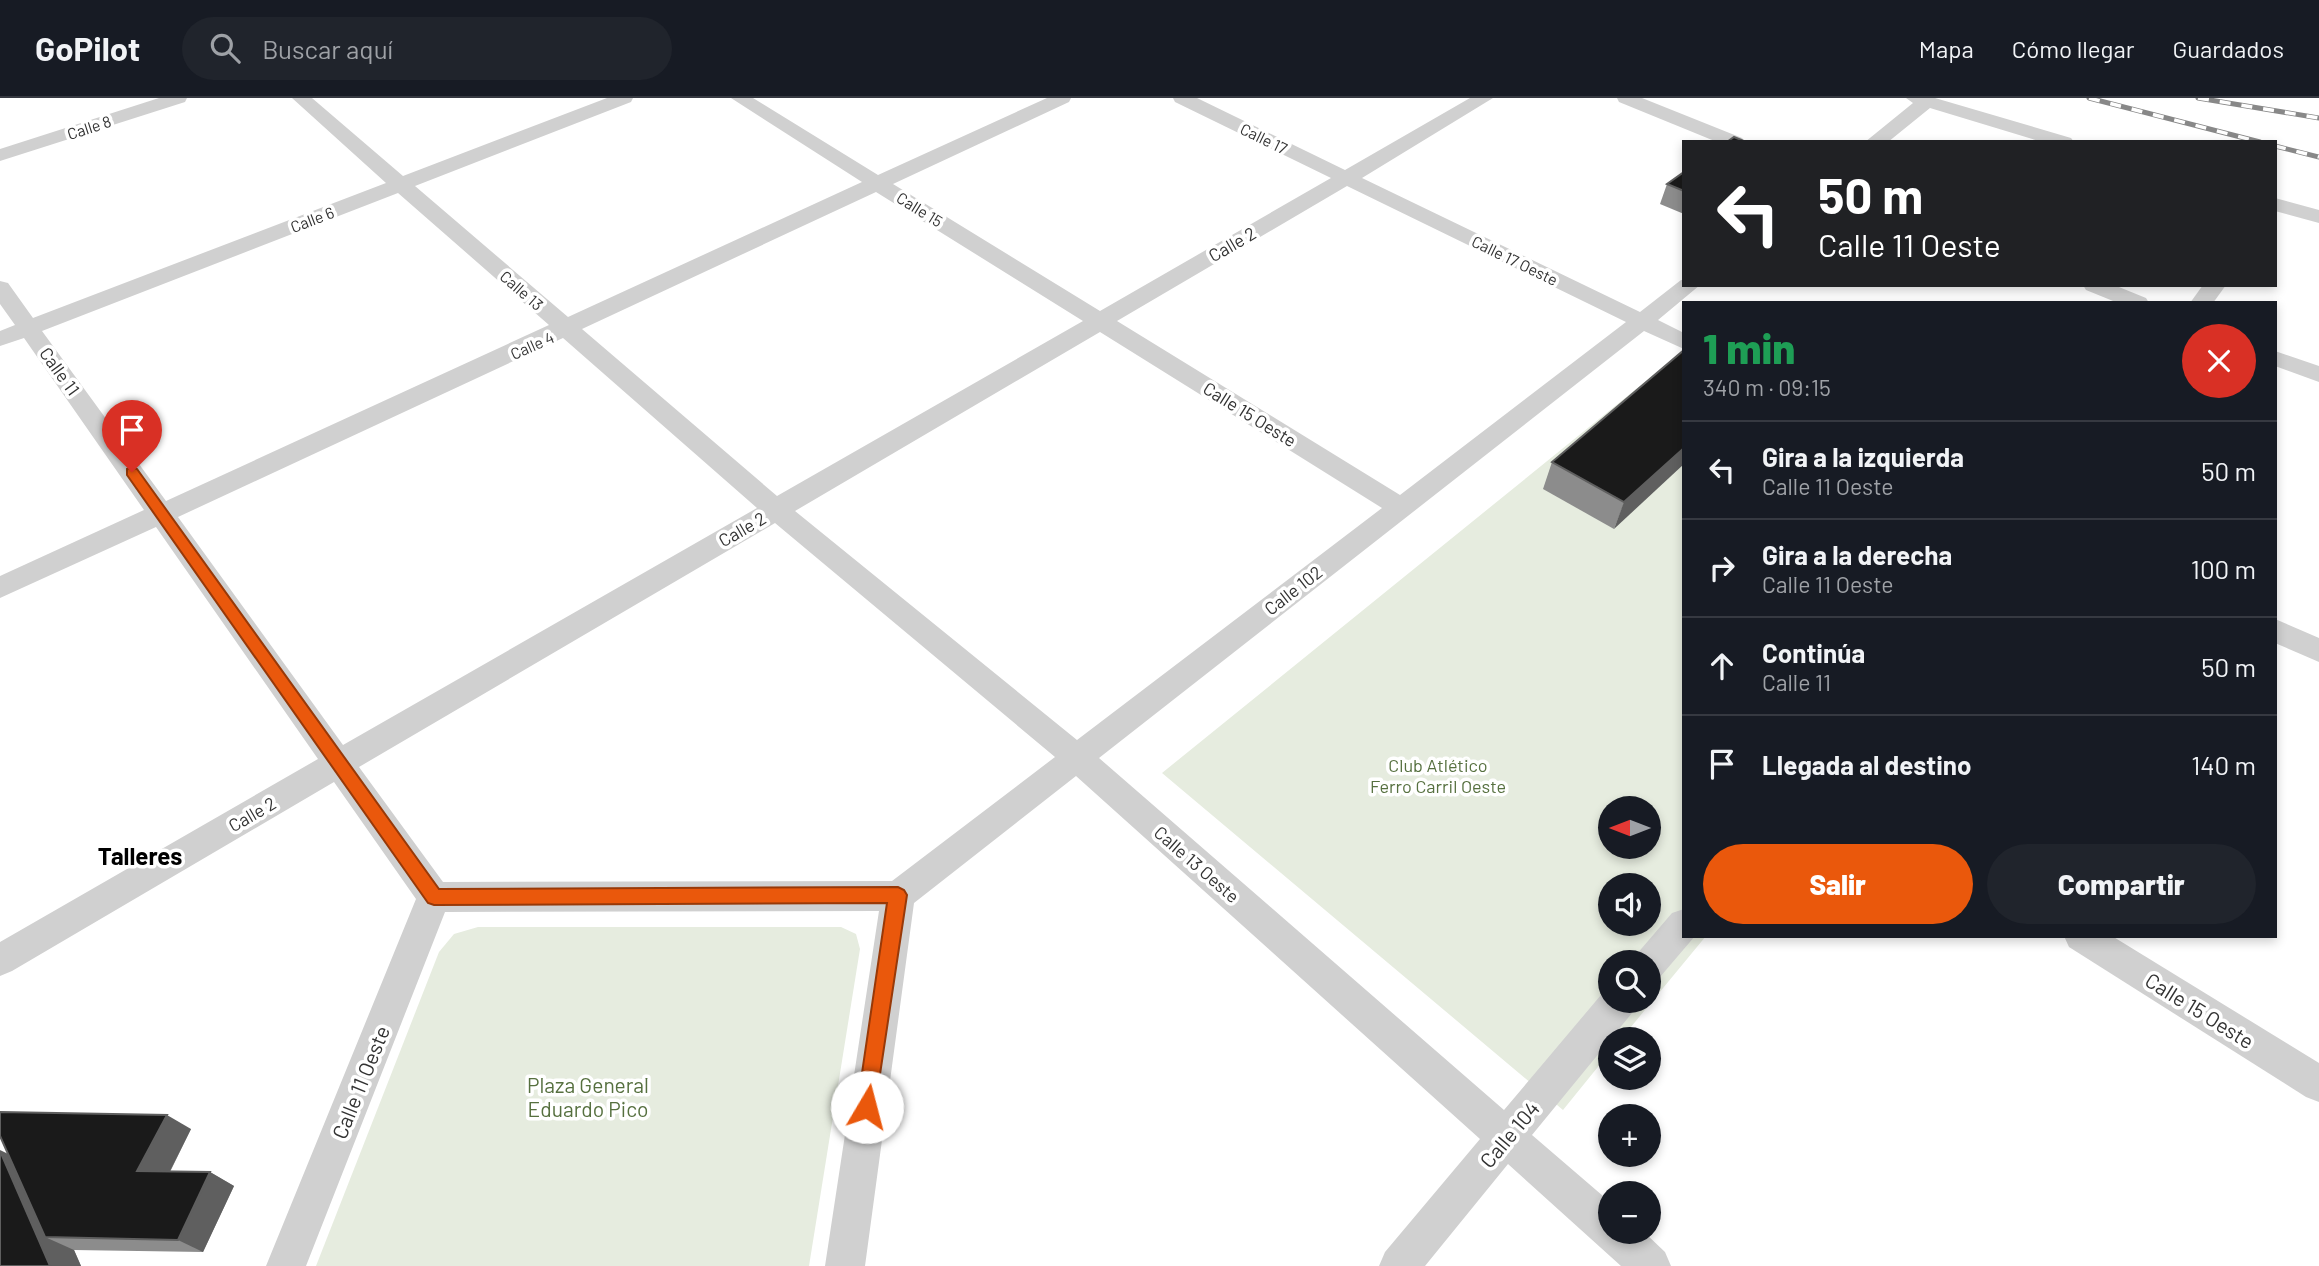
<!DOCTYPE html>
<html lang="es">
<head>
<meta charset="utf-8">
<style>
	body { margin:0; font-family:Barlow,sans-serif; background:#20242c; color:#f1f3f6; height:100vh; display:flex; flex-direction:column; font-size:26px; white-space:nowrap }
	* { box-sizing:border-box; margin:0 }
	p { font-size:23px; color:#9ea1a6 }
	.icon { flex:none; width:38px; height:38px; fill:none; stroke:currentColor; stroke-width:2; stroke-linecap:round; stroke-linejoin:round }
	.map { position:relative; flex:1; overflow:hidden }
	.panel { position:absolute; left:1682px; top:203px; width:595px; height:637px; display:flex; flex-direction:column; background:#171b24; border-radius:0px; box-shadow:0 4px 10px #0003 }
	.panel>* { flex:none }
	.banner { position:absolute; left:1682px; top:42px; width:595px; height:147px; border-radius:0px; box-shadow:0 4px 10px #0003; background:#202124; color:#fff; overflow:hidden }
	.needle { width:46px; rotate:270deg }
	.buttons { position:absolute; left:1598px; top:698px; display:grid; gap:14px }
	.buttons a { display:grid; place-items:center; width:63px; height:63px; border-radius:50%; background:#171b24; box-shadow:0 4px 10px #0003; font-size:35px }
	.pin { position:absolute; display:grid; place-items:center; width:60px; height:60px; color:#fff; margin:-72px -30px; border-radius:50% 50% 50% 0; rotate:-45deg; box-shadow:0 0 7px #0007 }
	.pin .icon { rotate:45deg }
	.me { position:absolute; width:77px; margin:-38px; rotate:8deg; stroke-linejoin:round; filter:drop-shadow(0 0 5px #0008) }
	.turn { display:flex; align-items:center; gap:24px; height:147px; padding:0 21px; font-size:32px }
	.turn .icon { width:91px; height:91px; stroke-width:2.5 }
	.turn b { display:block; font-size:49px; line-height:60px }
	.round { display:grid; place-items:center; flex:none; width:74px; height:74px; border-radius:37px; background:#20242c }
	.overview { display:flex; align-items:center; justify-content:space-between; height:119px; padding:0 21px }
	h1 { font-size:42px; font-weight:800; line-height:52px; color:#1e9e55 }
	.button { display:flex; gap:14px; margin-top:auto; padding:14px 21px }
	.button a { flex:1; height:80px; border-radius:42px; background:#ea580c; color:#fff; font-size:28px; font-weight:800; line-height:80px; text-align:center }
	.button a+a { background:#20242c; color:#f1f3f6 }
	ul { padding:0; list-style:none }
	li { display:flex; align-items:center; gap:21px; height:98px; padding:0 21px; border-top:2px solid #363941 }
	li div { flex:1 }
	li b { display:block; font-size:26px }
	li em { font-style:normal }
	header { display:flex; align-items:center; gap:42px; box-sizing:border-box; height:98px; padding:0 35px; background:#171b24; border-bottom:2px solid #363941 }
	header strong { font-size:33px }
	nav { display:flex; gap:38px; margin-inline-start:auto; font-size:24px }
	.search { width:490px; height:63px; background:#20242c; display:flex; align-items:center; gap:18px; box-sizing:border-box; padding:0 24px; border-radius:38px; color:#9ea1a6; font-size:26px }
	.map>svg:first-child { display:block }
	.green { fill:#e6ecdf; fill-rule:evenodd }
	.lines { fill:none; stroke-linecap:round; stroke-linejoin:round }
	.minor { fill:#d0d0d0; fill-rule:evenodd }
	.rail-casing { stroke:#888; stroke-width:5 }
	.rail { stroke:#fff; stroke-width:3.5; stroke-dasharray:11; stroke-linecap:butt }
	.wall { fill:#8c8c8c }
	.shaded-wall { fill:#5f5f5f }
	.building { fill:#1a1a1a; stroke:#5f5f5f; stroke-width:2 }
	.route { fill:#ea580c; stroke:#983908; stroke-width:2 }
	.labels { text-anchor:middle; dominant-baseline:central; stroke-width:7; stroke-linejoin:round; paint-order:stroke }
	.far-street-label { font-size:16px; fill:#333; stroke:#fff }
	.street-label { font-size:18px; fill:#333; stroke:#fff }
	.park-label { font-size:18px; fill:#56703f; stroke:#fff }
	.near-street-label { font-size:21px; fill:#333; stroke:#fff }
	.near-park-label { font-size:21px; fill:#56703f; stroke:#fff }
	.district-label { font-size:24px; font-weight:bold; fill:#000; stroke:#fff }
</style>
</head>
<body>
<header>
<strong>GoPilot</strong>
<div class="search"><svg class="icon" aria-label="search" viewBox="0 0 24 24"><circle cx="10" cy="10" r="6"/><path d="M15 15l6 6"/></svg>Buscar aquí</div>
<nav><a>Mapa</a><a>Cómo llegar</a><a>Guardados</a></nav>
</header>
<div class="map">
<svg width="2319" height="1168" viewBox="0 0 2319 1168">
	<rect width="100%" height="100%" fill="#fff"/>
	<g class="green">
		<path d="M1683 253 1684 838H1706L1621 941 1610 942V954L1563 1012 1162 675ZM1610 710H1648V749H1610ZM1610 788H1648V826H1610ZM1610 864H1648V903H1610Z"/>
		<polygon points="478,829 841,829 856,836 860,851 809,1168 316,1168 439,854 454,836"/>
	</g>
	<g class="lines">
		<g class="minor">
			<polygon points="159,0 187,0 185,4 0,63 0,51"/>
			<path d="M292 0H312L403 78 607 0H633L631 4 415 88 568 219 862 84 731 0H753L878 77 1047 0H1071L1069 4 893 86 1100 213 1331 80 1175 4 1173 0H1197L1345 72 1470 0H1493L1362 80 1640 214 1681 182H1684V187H1700L1658 222 1684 235V251L1644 233 1099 660 1504 1012 1606 891 1610 890V903H1637L1632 915 1532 1037 1610 1104V1134H1644L1665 1154 1671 1168H1621L1508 1066 1425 1168H1379L1385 1154 1480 1041 1076 678 914 805 865 1168H825L879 813 445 814 306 1168H266L416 801 334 684 12 873 0 878V844L318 661 156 429 0 500V478L144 412 24 240 0 248V233L15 227 0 206V183L8 185 33 220 386 85ZM1347 88 1626 224 1400 397 1117 223ZM876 94 1083 223 777 398 582 231ZM398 95 549 227 166 403 42 233ZM1100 234 1382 410 1077 642 795 413ZM563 240 757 410 343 647 178 419ZM775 425 1055 659 892 783 443 784 359 669Z"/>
			<polygon points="1617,0 1642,0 1742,40 1745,44 1717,44 1619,4"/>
			<polygon points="1906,0 1935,0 2071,40 2074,44 2042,44 1930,10 1888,44 1865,44 1913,5"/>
			<polygon points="2275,100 2319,112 2319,125 2275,113"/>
			<polygon points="2083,187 2114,187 2146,200 2149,205 2118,205 2086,192"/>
			<polygon points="2203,187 2226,187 2213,205 2190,205"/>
			<polygon points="2275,253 2319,268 2319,284 2275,268"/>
			<polygon points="2275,521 2319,540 2319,564 2275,545"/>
			<polygon points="1684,811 1684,838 1695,838 1660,879 1648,884 1648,864 1632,864 1636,857 1672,815"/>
			<polygon points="2064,838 2112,838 2319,965 2319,1004 2306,999 2069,849"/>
		</g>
		<defs>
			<g id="rail">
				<polyline points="2089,0 2260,44"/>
				<polyline points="2198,0 2319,20"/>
				<polyline points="2275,48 2319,59"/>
			</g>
		</defs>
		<use href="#rail" class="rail-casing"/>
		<use href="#rail" class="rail"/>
	</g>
	<g class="wall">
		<polygon points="1684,74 1684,116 1660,106 1667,86"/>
		<polygon points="1684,252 1614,431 1543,391 1552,364"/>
		<polygon points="191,1031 170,1074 210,1074 234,1088 203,1154 74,1152 81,1168 0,1168 8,1056"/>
	</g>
	<g class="shaded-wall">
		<polygon points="1684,350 1684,366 1614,431 1624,404"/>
		<polygon points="167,1017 191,1031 163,1087 137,1073"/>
		<polygon points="0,1052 37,1070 45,1139 74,1152 81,1168 50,1168"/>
		<polygon points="210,1074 234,1088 203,1154 178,1142"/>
	</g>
	<g class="building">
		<polygon points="1734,39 1746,44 1727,44"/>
		<polygon points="1684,74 1684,93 1667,86"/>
		<polygon points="1684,252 1684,350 1624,404 1552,364"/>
		<polygon points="0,1014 167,1017 137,1073 210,1074 178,1142 45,1139 0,1038"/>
		<polygon points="0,1053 50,1168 0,1168"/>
	</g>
	<polygon class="route" points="132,369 137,371 439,791 898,789 904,792 907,797 874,1016 867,1019 860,1016 857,1009 887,805 434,807 428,805 127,377 127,371"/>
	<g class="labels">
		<g class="far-street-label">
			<text transform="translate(89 29) rotate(-18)">Calle 8</text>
			<text transform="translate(1264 40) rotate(26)">Calle 17</text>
			<text transform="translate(920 111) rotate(32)">Calle 15</text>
			<text transform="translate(312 121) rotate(-21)">Calle 6</text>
			<text transform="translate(1515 162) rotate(26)">Calle 17 Oeste</text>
			<text transform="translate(522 192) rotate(41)">Calle 13</text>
			<text transform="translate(532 247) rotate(-24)">Calle 4</text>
		</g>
		<g class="street-label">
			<text transform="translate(1232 146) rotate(-30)">Calle 2</text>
			<text transform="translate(60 273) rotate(54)">Calle 11</text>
			<text transform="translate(1250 316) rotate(32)">Calle 15 Oeste</text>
			<text transform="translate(742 431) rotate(-30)">Calle 2</text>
			<text transform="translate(1293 492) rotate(-38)">Calle 102</text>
			<text transform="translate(252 716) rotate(-30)">Calle 2</text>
			<text transform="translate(1197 766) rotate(41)">Calle 13 Oeste</text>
		</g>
		<g class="park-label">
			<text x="1438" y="667">Club Atlético<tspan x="1438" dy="21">Ferro Carril Oeste</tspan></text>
		</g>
		<g class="near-street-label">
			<text transform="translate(2200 912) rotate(32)">Calle 15 Oeste</text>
			<text transform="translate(360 984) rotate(-68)">Calle 11 Oeste</text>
			<text transform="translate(1509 1036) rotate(-50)">Calle 104</text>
		</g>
		<g class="near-park-label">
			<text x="588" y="986">Plaza General<tspan x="588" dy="24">Eduardo Pico</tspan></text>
		</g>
		<g class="district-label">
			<text x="140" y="757">Talleres</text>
		</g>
	</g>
</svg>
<div class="buttons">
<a><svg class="needle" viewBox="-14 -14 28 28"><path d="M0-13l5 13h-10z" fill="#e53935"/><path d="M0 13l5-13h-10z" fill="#9ea1a6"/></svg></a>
<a><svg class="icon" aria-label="sound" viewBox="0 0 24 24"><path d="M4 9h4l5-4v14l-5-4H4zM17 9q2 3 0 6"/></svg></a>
<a><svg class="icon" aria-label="search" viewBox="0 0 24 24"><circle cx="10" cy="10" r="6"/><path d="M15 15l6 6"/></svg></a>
<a><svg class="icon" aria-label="layers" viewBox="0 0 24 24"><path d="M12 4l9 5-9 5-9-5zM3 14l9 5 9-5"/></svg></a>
<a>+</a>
<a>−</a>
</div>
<div class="pin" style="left:132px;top:374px;background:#d93025"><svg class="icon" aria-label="arrive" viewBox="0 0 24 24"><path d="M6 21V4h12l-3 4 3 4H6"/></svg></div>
<svg class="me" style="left:867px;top:1009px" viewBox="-20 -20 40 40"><circle r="19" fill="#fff"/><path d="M0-13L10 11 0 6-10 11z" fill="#ea580c"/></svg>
<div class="banner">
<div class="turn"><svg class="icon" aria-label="left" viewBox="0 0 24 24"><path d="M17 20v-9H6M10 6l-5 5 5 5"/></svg><div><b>50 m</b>Calle 11 Oeste</div></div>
</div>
<section class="panel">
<div class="overview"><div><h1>1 min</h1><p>340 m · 09:15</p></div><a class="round" style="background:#d93025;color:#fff"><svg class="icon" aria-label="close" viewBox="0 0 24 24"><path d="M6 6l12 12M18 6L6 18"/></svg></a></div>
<ul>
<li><svg class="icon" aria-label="left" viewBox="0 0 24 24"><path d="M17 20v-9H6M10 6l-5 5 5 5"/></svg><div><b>Gira a la izquierda</b><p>Calle 11 Oeste</p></div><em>50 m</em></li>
<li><svg class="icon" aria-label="right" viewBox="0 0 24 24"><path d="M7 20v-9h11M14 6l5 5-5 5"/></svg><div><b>Gira a la derecha</b><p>Calle 11 Oeste</p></div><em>100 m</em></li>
<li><svg class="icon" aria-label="ahead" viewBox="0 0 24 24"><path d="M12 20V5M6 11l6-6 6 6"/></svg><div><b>Continúa</b><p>Calle 11</p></div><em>50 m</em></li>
<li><svg class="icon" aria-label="arrive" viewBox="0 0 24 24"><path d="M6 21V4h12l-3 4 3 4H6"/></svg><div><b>Llegada al destino</b></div><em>140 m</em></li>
</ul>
<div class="button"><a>Salir</a><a>Compartir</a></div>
</section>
</div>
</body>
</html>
